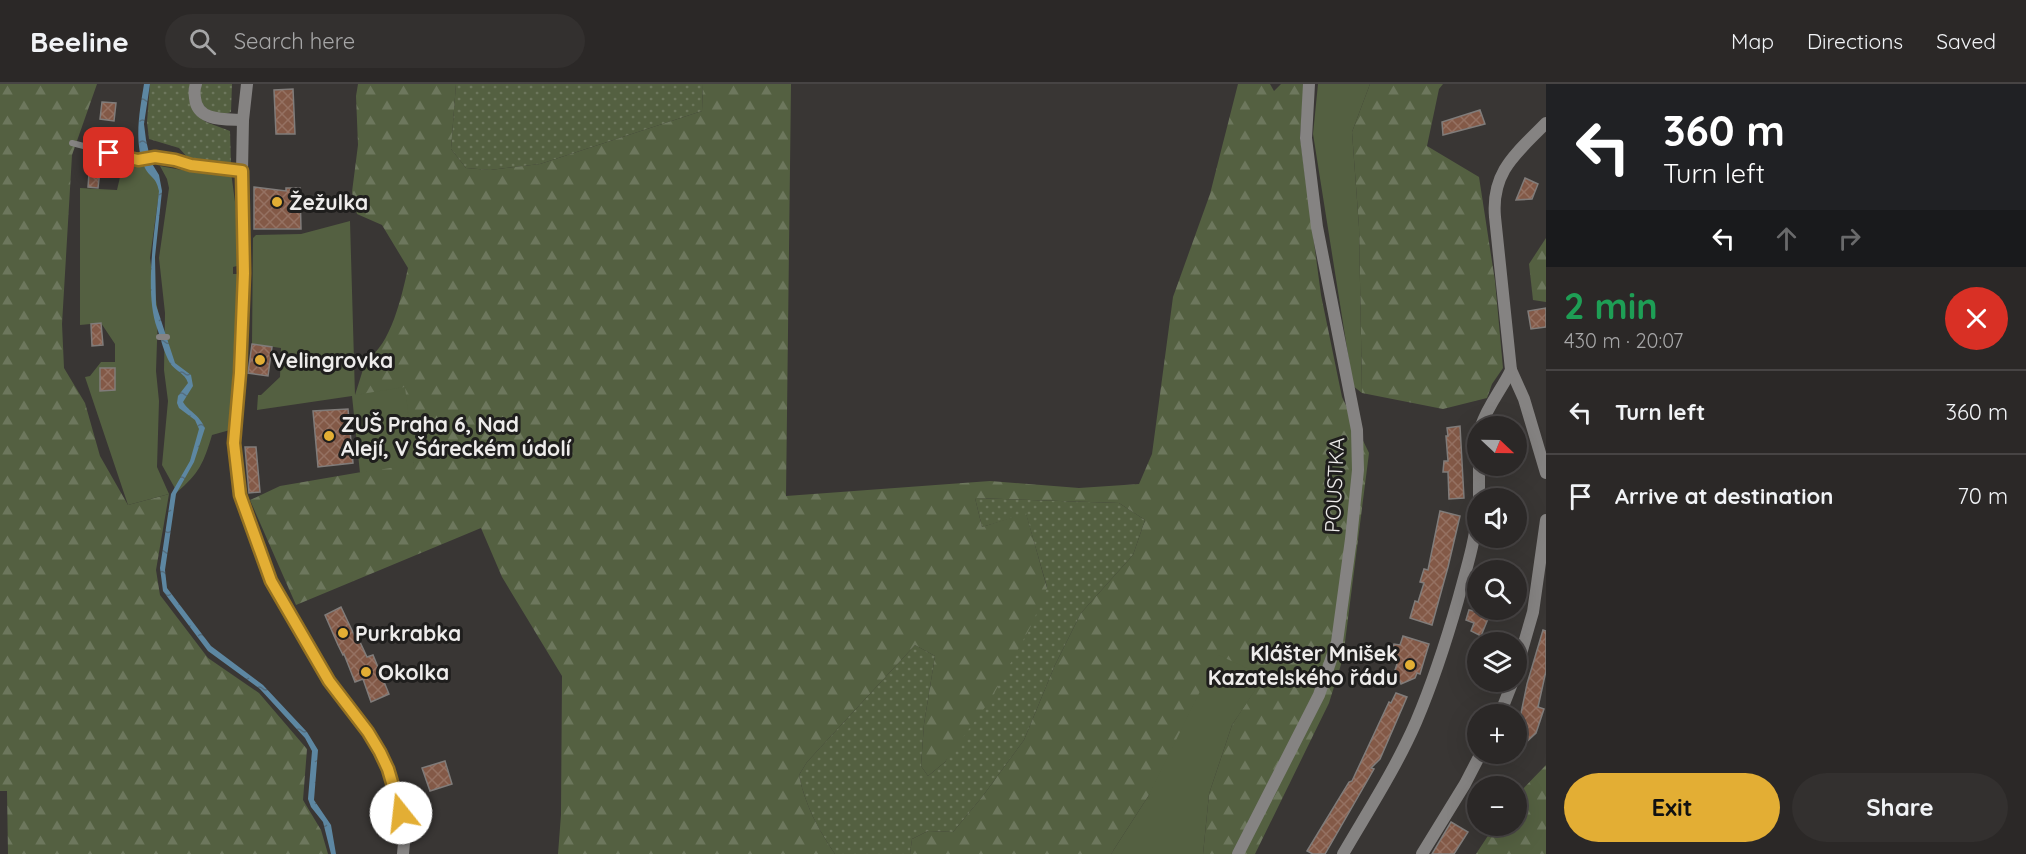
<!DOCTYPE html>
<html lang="en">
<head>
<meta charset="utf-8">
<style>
	body { margin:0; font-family:Quicksand,sans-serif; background:#33302f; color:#f1f3f6; height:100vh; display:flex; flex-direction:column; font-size:22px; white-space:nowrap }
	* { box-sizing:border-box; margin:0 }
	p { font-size:20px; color:#a6a6a7 }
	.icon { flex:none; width:33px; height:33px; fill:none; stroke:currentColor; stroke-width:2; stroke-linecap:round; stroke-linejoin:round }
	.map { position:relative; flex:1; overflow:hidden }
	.details { display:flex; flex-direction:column; background:#2b2827; width:480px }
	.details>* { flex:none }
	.hud { background:#202124; color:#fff; overflow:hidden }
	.needle { width:39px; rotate:112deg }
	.fabs { position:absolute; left:1467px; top:332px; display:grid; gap:12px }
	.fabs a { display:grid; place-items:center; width:60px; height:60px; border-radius:50%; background:#2b2827; box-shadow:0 6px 24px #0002,0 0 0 2px #474444; font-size:30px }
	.pin { position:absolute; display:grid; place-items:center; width:51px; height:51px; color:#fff; margin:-26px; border-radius:12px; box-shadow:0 3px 9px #0006 }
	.me { position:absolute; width:66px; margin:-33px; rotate:344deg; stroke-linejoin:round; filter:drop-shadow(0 0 4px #0008) }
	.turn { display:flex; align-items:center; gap:21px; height:126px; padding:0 18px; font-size:27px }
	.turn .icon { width:78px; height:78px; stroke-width:2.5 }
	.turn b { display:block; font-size:42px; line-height:51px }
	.lanes { display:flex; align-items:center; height:57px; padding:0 18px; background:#0003; justify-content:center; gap:30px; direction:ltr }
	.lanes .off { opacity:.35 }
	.round { display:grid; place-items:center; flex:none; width:63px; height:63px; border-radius:32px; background:#33302f }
	.overview { display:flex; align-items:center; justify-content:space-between; height:102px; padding:0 18px }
	h1 { font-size:36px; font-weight:700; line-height:45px; color:#1e9e55 }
	.cta { display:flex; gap:12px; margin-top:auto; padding:12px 18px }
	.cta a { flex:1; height:69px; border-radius:36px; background:#e3ae34; color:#111; font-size:24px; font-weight:700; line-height:69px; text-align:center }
	.cta a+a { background:#33302f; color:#f1f3f6 }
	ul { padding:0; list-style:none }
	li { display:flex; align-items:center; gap:18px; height:84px; padding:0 18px; border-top:2px solid #474444 }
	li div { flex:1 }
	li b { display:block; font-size:22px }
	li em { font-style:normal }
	header { display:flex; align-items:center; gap:36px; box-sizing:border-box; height:84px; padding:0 30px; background:#2b2827; border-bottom:2px solid #474444 }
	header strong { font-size:28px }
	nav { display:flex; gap:33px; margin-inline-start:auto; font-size:21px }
	.search { width:420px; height:54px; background:#33302f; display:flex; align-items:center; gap:15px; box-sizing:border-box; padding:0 21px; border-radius:33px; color:#a6a6a7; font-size:22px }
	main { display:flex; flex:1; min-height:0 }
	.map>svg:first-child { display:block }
	.grass { fill:url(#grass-dots) }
	.forest { fill:url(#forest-firs) }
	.green { fill:#546041 }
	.water { fill:url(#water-ripples) }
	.building { fill:url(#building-cross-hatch); stroke:#807c7a; stroke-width:1.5 }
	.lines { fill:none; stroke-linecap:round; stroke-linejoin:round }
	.service { stroke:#858382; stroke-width:6 }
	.minor { stroke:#858382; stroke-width:12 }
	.tertiary { stroke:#858382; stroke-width:12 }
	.route-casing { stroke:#947122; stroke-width:15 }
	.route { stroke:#e3ae34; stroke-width:10 }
	.poi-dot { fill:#e3ae34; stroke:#1f1e1d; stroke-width:2 }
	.labels { text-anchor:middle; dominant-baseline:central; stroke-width:6; stroke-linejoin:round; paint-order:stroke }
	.poi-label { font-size:21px; font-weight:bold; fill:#eeeceb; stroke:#1f1e1d; text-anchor:start }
	.street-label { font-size:21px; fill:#eeeceb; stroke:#1f1e1d }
</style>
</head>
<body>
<header>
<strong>Beeline</strong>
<div class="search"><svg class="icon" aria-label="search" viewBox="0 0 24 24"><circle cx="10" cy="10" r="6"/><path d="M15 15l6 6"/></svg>Search here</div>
<nav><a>Map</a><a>Directions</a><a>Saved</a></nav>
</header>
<main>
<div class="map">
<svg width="1546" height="770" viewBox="0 0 1546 770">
	<defs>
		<pattern id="grass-dots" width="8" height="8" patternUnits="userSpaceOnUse" patternTransform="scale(1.5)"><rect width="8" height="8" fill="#546041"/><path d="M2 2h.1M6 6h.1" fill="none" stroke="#6d775d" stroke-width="1.8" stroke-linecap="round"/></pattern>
		<pattern id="forest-firs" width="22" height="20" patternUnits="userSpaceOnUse" patternTransform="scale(1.5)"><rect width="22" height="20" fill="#546041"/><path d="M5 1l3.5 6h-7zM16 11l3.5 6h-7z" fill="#6d775d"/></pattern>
		<pattern id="water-ripples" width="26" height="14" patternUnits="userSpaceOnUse" patternTransform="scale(1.5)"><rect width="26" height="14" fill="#5d87a2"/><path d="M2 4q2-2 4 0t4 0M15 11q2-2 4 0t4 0" fill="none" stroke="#546d7d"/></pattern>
		<pattern id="building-cross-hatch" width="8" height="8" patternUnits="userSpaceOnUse" patternTransform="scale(1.5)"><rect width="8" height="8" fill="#835947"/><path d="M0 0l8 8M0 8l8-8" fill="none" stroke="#957162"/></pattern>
	</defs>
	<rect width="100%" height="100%" fill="#393634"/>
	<g class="grass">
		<polygon points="150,0 190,0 196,30 206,38 230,47 231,80 190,76 179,64 149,55 147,38"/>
		<path d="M201 0H232L231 28C219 33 200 26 199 11 199 7 200 4 201 0Z"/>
		<polygon points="456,0 703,0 702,27 540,80 490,86 466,84 451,65"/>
		<path d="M975 414 1119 419 1145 436 1133 471 1081 529 1055 581 1024 656 982 713 953 748 928 747 912 755 910 770H835C818 745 805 721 799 691L807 678 915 561 935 572 924 640 921 682 928 692 945 678 1047 503 1026 430 982 443Z"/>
	</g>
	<g class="forest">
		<polygon points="0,0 97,0 72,71 62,240 64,284 85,319 100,372 128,421 169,410 156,486 160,511 208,574 259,609 307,665 303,716 321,746 328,770 8,770 7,707 0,707"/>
		<path d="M358 0H456L451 65 466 84 490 86 540 80 702 27 703 0H791L786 412 990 397 1079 404 1139 400 1152 370 1173 213 1210 110 1238 0H1270L1274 7 1281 0H1304L1300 53 1321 211 1342 313 1369 369 1343 574 1329 619 1255 770H1203L1209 710 1232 641 1264 592 1149 711 1111 770H910L912 755 928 747 953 748 982 713 1024 656 1055 581 1081 529 1133 471 1145 436 1119 419 975 414 982 443 1026 429 1047 504 1032 540 991 615 945 678 928 692 921 682 924 640 935 572 915 561 807 678 799 691C805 721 818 745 835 770H558L561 731 562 592 502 493 481 444 296 521 250 416 280 402 414 379 355 311 366 276C391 262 402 211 408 184L382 141 357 130 352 108 358 61 356 12Z"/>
		<polygon points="1370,0 1443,0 1439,5 1427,62 1479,93 1495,197 1503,284 1492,300 1487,314 1443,325 1362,309 1359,143 1352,48"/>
		<polygon points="1546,154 1546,218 1533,216 1529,180"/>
		<polygon points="1546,681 1546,770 1476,770 1495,741 1516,741 1517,711"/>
	</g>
	<g class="green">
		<polygon points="1318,0 1370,0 1352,48 1359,143 1362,309 1353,302 1313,50"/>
		<polygon points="135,78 147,80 160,102 150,174 158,229 156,287 159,317 157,383 169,410 128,421 85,293 90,292 101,278 115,278 115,260 101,239 80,241 80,104 117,106 120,93"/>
		<path d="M160 82 193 88H231L240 155 236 156 237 182 233 183V190H237V202L230 346 212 351C204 378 199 390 177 408L162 381 168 317 164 286 165 229 159 174 169 104 167 95Z"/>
		<polygon points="350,137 355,311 405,303 414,380 360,389 352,312 257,326 258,311 261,311 280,293 281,264 252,260 253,154 256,151 301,150"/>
		<polygon points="1218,571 1265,592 1232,641 1209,710 1203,770 1111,770 1149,711"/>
	</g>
	<path class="water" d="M144 0H150L144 40 146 56 151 78 159 91 162 107 155 173 156 221 175 279 191 291 193 302 183 318C190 329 198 329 205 344L194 378 176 410 165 486 167 504 211 562 263 601 307 648 318 666 314 716 331 741 336 770H331L323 738 311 723 308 715 312 667 305 654 260 605 208 567 163 507 160 484 171 410 190 377 199 345 195 336 179 324 177 319 178 312 188 299C185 289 175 287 170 279 164 269 161 255 157 244 144 207 155 146 159 107 156 92 150 94 145 84 133 60 140 25 144 0Z"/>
	<g class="building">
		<polygon points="293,5 295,50 276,50 274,6"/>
		<polygon points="102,18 116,19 114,37 100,35"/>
		<polygon points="1480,26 1485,40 1443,51 1442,38"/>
		<polygon points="90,76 101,77 98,104 88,103"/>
		<polygon points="1525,94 1538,100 1532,115 1516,116"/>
		<polygon points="254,103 286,107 286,104 300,104 301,145 254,145"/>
		<polygon points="1546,224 1546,243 1531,245 1528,227"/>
		<polygon points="101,239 103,261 92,262 91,240"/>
		<polygon points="252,260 272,263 268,292 248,289"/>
		<polygon points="100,284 115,284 115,306 100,307"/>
		<polygon points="348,325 353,379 318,383 313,327"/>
		<polygon points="1460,342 1464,414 1449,415 1448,388 1443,388 1444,377 1448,377 1446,352 1448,352 1447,344"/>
		<polygon points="245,363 256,363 260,408 249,409"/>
		<polygon points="1440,427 1460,432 1448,483 1432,541 1410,534 1415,517 1418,518 1424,499 1420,498 1424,485 1428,486"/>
		<polygon points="341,523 358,559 360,558 367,573 373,571 389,610 371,618 363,595 355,598 344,570 343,571 338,561 325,531"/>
		<polygon points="1480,525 1492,525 1481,552 1471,547 1474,539 1466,536 1469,526 1478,528"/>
		<polygon points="1543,546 1546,547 1546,587 1538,623 1544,625 1536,649 1522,662 1526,646 1518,644 1527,600"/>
		<polygon points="1403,552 1429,560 1420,590 1417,589 1415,594 1401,600 1395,586 1399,574 1391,571 1394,560 1400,561"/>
		<polygon points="1396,609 1407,613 1380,675 1371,684 1374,685 1325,770 1313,770 1307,767 1349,698 1352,697 1389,618 1391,619"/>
		<polygon points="445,677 452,700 430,707 422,684"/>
		<polygon points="1451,738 1468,748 1454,770 1432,770"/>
	</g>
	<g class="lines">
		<g class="service">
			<polyline points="72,59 138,76 155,73 175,76 191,81 242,87"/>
			<polyline points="159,253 167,253"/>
		</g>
		<g class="minor">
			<path d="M196 0C194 5 194 8 195 14 197 38 226 35 243 36"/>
			<polyline points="1511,286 1524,315 1546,389"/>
			<polyline points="1516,587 1533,528 1546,436"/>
			<polyline points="1500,630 1513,597"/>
			<polyline points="1238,770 1319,611 1337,558 1351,455 1358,386 1357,346 1317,143 1306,54 1309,0"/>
			<polyline points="1422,770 1465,700 1481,669"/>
		</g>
		<g class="tertiary">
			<polyline points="247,0 243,36 242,87 244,189 240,289 234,359 241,411 271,497 329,597 368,648 388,685 401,729 404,759 403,770"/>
			<path d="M1481 342C1488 321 1502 305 1511 286L1495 133C1491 87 1517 69 1546 39"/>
			<polyline points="1479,414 1479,381"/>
			<path d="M1343 770C1368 727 1396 684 1416 638 1433 598 1446 558 1458 516 1466 486 1475 458 1478 427"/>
		</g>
	</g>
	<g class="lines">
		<defs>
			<polyline id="route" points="109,69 138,76 155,73 175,76 191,81 242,87 244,189 240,289 234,359 240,411 271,497 329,597 368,648 380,668 388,685 401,729"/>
		</defs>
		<use href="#route" class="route-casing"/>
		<use href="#route" class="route"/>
	</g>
	<g class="poi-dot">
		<circle cx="277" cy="118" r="6"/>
		<circle cx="260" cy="276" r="6"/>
		<circle cx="329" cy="352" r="6"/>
		<circle cx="343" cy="549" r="6"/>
		<circle cx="1410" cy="581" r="6"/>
		<circle cx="366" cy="588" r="6"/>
	</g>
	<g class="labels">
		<g class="poi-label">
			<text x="289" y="118">Žežulka</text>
			<text x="272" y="276">Velingrovka</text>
			<text x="341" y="340">ZUŠ Praha 6, Nad<tspan x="341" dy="24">Alejí, V Šáreckém údolí</tspan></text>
			<text x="355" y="549">Purkrabka</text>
			<text x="1398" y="569" text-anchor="end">Klášter Mnišek<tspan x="1398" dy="24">Kazatelského řádu</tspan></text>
			<text x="378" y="588">Okolka</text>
		</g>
		<g class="street-label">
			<text transform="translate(1334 401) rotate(-87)">POUSTKA</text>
		</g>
	</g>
</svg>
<div class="fabs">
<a><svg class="needle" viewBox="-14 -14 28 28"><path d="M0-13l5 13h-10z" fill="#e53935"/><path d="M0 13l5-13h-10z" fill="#a6a6a7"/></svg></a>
<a><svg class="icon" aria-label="sound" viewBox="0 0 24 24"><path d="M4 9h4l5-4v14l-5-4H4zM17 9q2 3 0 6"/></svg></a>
<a><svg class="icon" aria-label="search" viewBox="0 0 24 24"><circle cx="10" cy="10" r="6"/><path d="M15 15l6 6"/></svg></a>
<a><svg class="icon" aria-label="layers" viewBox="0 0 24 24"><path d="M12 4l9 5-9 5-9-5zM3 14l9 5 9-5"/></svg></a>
<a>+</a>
<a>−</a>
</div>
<div class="pin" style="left:109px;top:69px;background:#d93025"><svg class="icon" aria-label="arrive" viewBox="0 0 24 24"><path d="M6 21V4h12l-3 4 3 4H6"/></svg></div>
<svg class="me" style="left:401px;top:729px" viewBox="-20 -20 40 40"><circle r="19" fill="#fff"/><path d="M0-13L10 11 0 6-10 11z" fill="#e3ae34"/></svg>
</div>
<section class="details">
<div class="hud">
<div class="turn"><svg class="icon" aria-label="left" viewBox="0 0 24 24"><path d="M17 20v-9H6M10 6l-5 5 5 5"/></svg><div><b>360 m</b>Turn left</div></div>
<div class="lanes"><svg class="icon" aria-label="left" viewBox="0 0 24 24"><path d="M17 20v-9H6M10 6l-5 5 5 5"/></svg><svg class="icon off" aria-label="ahead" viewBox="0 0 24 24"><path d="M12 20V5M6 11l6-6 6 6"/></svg><svg class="icon off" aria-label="right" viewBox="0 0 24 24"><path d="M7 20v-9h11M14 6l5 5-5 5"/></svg></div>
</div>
<div class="overview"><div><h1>2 min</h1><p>430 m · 20:07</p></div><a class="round" style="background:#d93025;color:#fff"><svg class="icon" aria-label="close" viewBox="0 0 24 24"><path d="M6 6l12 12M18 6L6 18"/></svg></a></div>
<ul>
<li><svg class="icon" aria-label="left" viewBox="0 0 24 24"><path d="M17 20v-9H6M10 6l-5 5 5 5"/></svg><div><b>Turn left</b></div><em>360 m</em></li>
<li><svg class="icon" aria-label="arrive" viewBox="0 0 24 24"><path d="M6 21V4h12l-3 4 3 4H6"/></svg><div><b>Arrive at destination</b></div><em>70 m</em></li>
</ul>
<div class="cta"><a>Exit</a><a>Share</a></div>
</section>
</main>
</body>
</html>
